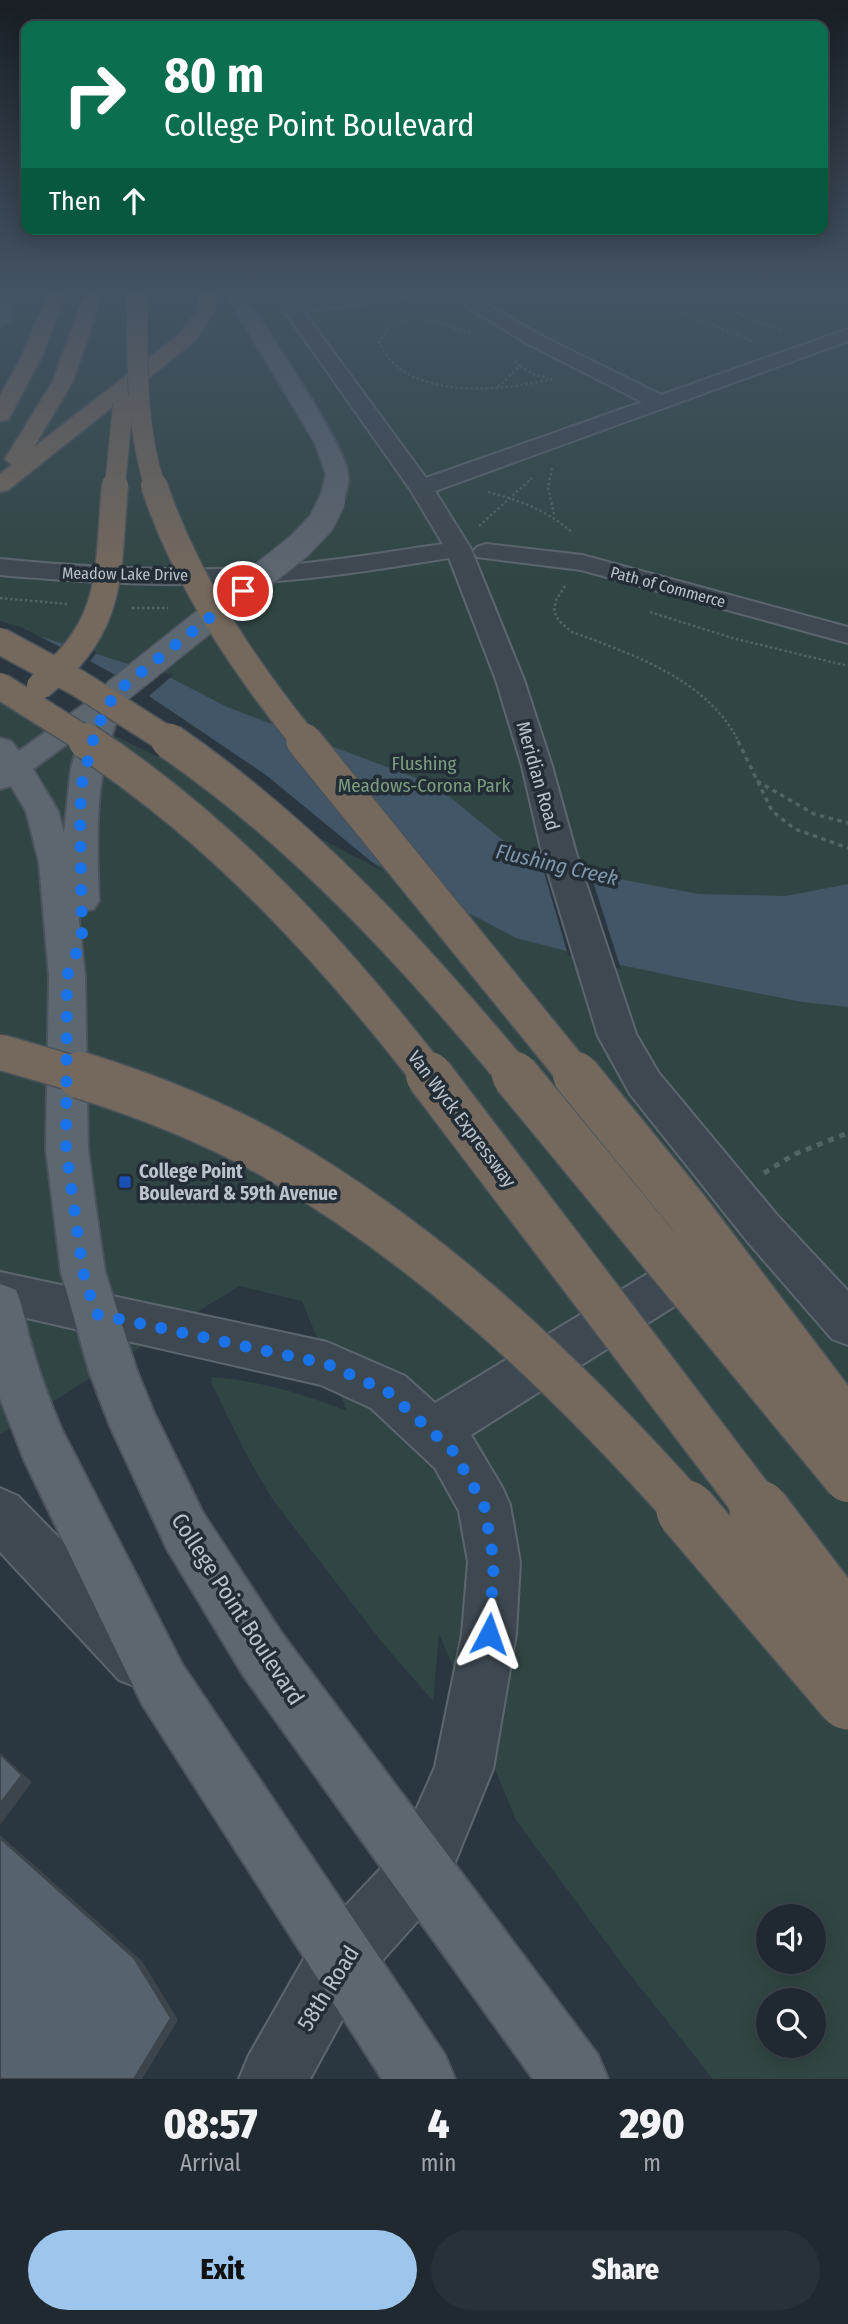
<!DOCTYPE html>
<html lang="en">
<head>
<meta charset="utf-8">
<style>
	body { margin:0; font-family:"Fira Sans Condensed",sans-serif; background:#283138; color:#f1f3f6; height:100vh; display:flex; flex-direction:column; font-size:26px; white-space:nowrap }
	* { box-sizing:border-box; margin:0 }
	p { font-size:23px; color:#a2a6ab }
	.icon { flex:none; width:38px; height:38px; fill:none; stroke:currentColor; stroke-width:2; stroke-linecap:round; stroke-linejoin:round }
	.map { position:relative; height:2079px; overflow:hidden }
	.sheet { display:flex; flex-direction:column; background:#202930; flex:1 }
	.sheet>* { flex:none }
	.top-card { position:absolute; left:21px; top:21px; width:807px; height:214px; border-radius:14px; box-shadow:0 4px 18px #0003,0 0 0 2px #3d454c; background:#0b6e4f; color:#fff; overflow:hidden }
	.controls { position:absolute; left:756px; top:1904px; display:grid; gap:14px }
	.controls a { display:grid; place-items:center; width:70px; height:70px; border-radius:50%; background:#202930; box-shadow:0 4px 18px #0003,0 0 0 2px #3d454c; font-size:35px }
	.pin { position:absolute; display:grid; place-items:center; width:60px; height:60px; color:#fff; margin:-30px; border:4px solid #fff; border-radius:50%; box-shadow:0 2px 7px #0007 }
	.me { position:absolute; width:77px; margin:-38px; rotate:4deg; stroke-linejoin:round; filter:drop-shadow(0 0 5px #0008) }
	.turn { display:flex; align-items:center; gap:24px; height:147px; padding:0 28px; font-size:32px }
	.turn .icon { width:91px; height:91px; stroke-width:2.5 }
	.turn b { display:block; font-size:49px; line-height:60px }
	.then { display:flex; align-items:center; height:66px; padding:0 28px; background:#0003; gap:14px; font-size:26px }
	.eta { display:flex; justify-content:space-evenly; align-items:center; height:119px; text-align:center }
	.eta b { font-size:42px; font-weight:800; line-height:49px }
	.cta { display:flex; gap:14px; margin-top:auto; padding:14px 28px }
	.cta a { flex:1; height:80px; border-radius:42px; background:#9ec6ed; color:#111; font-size:28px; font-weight:800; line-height:80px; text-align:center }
	.cta a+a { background:#283138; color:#f1f3f6 }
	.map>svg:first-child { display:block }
	.green { fill:#314644; fill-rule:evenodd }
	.water { fill:#425667 }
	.pier { fill:#2b3740 }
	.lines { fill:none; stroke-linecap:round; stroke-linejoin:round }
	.minor-casing { stroke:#5c666e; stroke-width:4 }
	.major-casing { stroke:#4b545d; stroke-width:4 }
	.highway-casing { stroke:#49535b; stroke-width:4 }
	.path-far2 { stroke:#526463; stroke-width:2.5; stroke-dasharray:2.5 2.5; stroke-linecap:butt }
	.path-far1 { stroke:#526463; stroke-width:3.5; stroke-dasharray:4.5 4.5; stroke-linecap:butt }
	.path { stroke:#526463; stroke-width:5; stroke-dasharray:6 6; stroke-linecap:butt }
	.minor { fill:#3e4850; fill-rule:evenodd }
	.major { fill:#5d6770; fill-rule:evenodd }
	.highway { fill:#75695d; fill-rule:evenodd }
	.major-bridge-casing { stroke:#4b545d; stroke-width:29; stroke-linecap:butt }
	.highway-bridge-far4-casing { stroke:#49535b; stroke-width:22; stroke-linecap:butt }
	.highway-bridge-far3-casing { stroke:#49535b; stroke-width:29; stroke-linecap:butt }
	.highway-bridge-far2-casing { stroke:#49535b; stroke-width:38; stroke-linecap:butt }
	.highway-bridge-far1-casing { stroke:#49535b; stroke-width:49; stroke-linecap:butt }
	.highway-bridge-casing { stroke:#49535b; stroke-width:62; stroke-linecap:butt }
	.major-bridge { stroke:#5d6770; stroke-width:26 }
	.highway-bridge-far4 { stroke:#75695d; stroke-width:20 }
	.highway-bridge-far3 { stroke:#75695d; stroke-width:26 }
	.highway-bridge-far2 { stroke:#75695d; stroke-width:35 }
	.highway-bridge-far1 { stroke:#75695d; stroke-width:46 }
	.highway-bridge { stroke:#75695d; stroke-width:59 }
	.shaded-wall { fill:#3c454c }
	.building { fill:#56626d; stroke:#3c454c; stroke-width:2 }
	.route { stroke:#1a73e8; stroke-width:12; stroke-dasharray:0 21.6 }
	.transit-dot { fill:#1a4fb4; stroke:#232d36; stroke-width:2.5 }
	.labels { text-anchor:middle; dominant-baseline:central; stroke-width:7; stroke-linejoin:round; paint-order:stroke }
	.far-street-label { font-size:16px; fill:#bbc3ca; stroke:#232d36 }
	.park-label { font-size:19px; fill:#7d9d80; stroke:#232d36 }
	.street-label { font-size:19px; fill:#bbc3ca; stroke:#232d36 }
	.poi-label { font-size:19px; font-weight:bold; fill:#bbc3ca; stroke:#232d36; text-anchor:start }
	.water-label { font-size:21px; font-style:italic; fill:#8096aa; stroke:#232d36 }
	.near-street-label { font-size:23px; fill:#bbc3ca; stroke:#232d36 }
</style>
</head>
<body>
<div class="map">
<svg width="848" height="2079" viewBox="0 0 848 2079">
	<rect width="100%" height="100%" fill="#2b3740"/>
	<path class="green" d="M0 289H848V2079H713L628 1972 516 1820 439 1633 433 1701 381 1641 273 1500 246 1454 211 1382 212 1377C257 1380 306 1395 347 1411L302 1301 239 1286 0 1434ZM768 1916H814V1962H768ZM768 2000H814V2046H768Z"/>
	<polygon class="water" points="0,624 167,676 227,707 435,785 515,850 541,859 603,876 699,894 786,896 848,884 848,1007 802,1002 706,983 621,965 516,938 254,800"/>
	<g class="pier">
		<polygon points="0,621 21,627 64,649 70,643 97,652 90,661 117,676 134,663 173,675 149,696 266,775 384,872 253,803 0,680"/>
		<polygon points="539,855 589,869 621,969 568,955"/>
	</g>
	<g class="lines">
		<defs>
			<g id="minor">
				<path d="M269 289H287L296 302 386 289H432L423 294 304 312 426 478 642 402 526 343 439 289H461L540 335 661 395 848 329V341L435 491 471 549 524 680 552 766 576 853 636 1034 658 1072 777 1215 848 1291V1345L832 1339 747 1241 630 1094 598 1036 542 853 522 766 496 680 449 558C392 567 334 577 276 581 184 588 92 583 0 575V559C92 568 186 573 278 566 333 561 388 552 443 544L410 489Z"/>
				<polygon points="486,544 582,555 848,627 848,643 581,570 477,557 473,552 477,547"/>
				<polygon points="706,1242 722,1248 728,1262 722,1276 471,1435 502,1487 510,1505 520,1562 516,1634 493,1769 442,1894 363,1982 310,2079 239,2079 249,2055 317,1936 398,1850 435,1767 462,1634 468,1562 459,1511 435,1468 371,1408 321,1385 0,1312 0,1272 327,1342 405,1376 435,1403 690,1248"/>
				<polygon points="0,1488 18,1496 159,1640 167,1660 159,1680 139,1688 119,1680 0,1552"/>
			</g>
			<g id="major">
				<polygon points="3,289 21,289 9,321 0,327 0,297"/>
				<path d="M223 289H241C261 322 347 445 348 475 349 484 345 499 340 506H324L320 501 326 474 315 443Z"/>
				<path d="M115 684 125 687 129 693C94 762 96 825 99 901L94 909 78 912 85 976 88 1149 95 1203 105 1272 137 1371 154 1413 203 1513 283 1635 598 2055 608 2079H533L243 1675 167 1549 110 1426 89 1371 61 1272 46 1149 49 976 39 862 26 811 11 786 0 789V738L11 741 19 751 90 700 98 698 105 687ZM81 734 71 768 64 833 58 811 33 769Z"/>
				<path d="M0 1284 16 1290C23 1306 25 1321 29 1337 38 1369 49 1400 62 1430L182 1664 445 2055 455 2079H382L142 1704 25 1462 0 1398Z"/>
			</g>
			<g id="highway">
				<polygon points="49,289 67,289 42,356 11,415 8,420 0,421 0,396 22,356"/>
				<polygon points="86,289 104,289 73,381 34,447 181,333 197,311 199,289 217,289 215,311 195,341 8,490 0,492 0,474 12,465 5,459 53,381"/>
			</g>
		</defs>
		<use href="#minor" class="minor-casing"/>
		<use href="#major" class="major-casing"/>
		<use href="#highway" class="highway-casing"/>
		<g class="path-far2">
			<polyline points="630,289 651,301 755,342"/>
			<polyline points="676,289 783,331"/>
			<polyline points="416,316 471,334"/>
			<path d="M406 319 386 331 379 343C383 349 386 356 391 361 428 399 507 390 553 379"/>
			<polyline points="520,366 535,375 548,378"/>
			<polyline points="498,387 520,366 514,360"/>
			<polyline points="552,468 548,488 554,514"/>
			<path d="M488 492C520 500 548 511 573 533"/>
			<polyline points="479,526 532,478"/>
			<path d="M565 586 556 600 554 611 559 621 572 632C634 655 707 679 739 742"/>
			<polyline points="0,598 67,604"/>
			<polyline points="132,608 168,608"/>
			<polyline points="650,612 732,638 848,666"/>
		</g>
		<g class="path-far1">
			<polyline points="738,741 772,811 795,829 848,848"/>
			<polyline points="757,781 814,814 848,823"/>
		</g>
		<polyline class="path" points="764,1173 795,1154 848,1133"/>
		<use href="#minor" class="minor"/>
		<use href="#major" class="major"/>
		<use href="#highway" class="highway"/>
		<defs>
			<polyline id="major-bridge" points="115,693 299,546 321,523 332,501"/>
			<g id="highway-bridge-far4">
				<path d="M137 289C138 354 134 424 155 486"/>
				<polyline points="115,486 123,404"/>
			</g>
			<g id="highway-bridge-far3">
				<path d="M154 485C185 579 243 665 305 742"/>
				<polyline points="0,641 78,683 171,742"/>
				<polyline points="0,686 89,742"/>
				<path d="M40 686C116 626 107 573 115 485"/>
			</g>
			<g id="highway-bridge-far2">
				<path d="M86 741C222 831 330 948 430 1077"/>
				<path d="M169 741C303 833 412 952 516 1077"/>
				<polyline points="304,741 577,1077"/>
				<polyline points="0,1052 86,1077"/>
			</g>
			<g id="highway-bridge-far1">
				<path d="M80 1075C147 1096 214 1122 275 1157 434 1249 567 1376 688 1512"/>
				<polyline points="429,1075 761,1512"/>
				<polyline points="515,1075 848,1479"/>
				<polyline points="576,1075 687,1211 848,1424"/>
			</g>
			<g id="highway-bridge">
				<polyline points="686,1510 848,1700"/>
				<polyline points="759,1510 848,1627"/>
			</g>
		</defs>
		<use href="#major-bridge" class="major-bridge-casing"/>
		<use href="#highway-bridge-far4" class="highway-bridge-far4-casing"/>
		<use href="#highway-bridge-far3" class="highway-bridge-far3-casing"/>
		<use href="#highway-bridge-far2" class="highway-bridge-far2-casing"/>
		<use href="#highway-bridge-far1" class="highway-bridge-far1-casing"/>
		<use href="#highway-bridge" class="highway-bridge-casing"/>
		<use href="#major-bridge" class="major-bridge"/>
		<use href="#highway-bridge-far4" class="highway-bridge-far4"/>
		<use href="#highway-bridge-far3" class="highway-bridge-far3"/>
		<use href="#highway-bridge-far2" class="highway-bridge-far2"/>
		<use href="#highway-bridge-far1" class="highway-bridge-far1"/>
		<use href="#highway-bridge" class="highway-bridge"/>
	</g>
	<g class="shaded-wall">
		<polygon points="0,1753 32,1782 0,1825"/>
		<polygon points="0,1835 142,1961 178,2020 142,2079 134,2079 0,1838"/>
	</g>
	<g class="building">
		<polygon points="0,1754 22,1775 0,1804"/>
		<polygon points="0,1838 134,1958 171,2018 134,2079 0,2079"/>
	</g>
	<linearGradient id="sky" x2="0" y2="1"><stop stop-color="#181e23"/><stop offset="0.5" stop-color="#445364"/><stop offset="1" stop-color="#445364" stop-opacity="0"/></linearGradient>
	<rect width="848" height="580" fill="url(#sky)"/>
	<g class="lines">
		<polyline class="route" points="243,591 115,693 96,729 82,783 80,814 82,939 67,976 66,1149 83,1272 96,1314 327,1364 388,1392 453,1451 484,1505 494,1562 489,1634"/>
	</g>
	<rect class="transit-dot" x="118" y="1175" width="14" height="14" rx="3.5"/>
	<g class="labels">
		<g class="far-street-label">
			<text transform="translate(125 574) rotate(1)">Meadow Lake Drive</text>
			<text transform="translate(668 587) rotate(15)">Path of Commerce</text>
		</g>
		<g class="park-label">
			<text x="424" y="763">Flushing<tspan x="424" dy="22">Meadows-Corona Park</tspan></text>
		</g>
		<g class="street-label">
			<text transform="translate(538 776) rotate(74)">Meridian Road</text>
			<text transform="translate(462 1119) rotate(53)">Van Wyck Expressway</text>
		</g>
		<g class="poi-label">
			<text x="139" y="1171">College Point<tspan x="139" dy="22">Boulevard &amp; 59th Avenue</tspan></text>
		</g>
		<g class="water-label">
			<text transform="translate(557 865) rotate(13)">Flushing Creek</text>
		</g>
		<g class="near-street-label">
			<text transform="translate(238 1609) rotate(57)">College Point Boulevard</text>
			<text transform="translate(328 1988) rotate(-58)">58th Road</text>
		</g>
	</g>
</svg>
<div class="controls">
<a><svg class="icon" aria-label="sound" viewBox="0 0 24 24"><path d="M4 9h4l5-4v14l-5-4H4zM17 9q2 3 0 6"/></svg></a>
<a><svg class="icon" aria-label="search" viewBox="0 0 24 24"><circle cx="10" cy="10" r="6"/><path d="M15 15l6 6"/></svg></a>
</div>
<div class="pin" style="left:243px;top:591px;background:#d93025"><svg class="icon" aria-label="arrive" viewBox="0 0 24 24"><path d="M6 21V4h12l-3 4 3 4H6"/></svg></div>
<svg class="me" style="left:489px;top:1634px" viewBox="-20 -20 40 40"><path d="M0-17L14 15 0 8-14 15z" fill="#1a73e8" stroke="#fff" stroke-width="4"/></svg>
<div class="top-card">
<div class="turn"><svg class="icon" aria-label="right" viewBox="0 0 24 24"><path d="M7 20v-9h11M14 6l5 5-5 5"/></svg><div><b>80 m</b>College Point Boulevard</div></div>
<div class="then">Then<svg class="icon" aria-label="ahead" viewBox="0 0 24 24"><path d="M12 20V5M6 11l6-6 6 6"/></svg></div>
</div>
</div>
<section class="sheet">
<div class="eta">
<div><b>08:57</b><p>Arrival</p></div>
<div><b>4</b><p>min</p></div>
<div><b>290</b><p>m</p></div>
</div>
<div class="cta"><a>Exit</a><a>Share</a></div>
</section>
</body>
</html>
